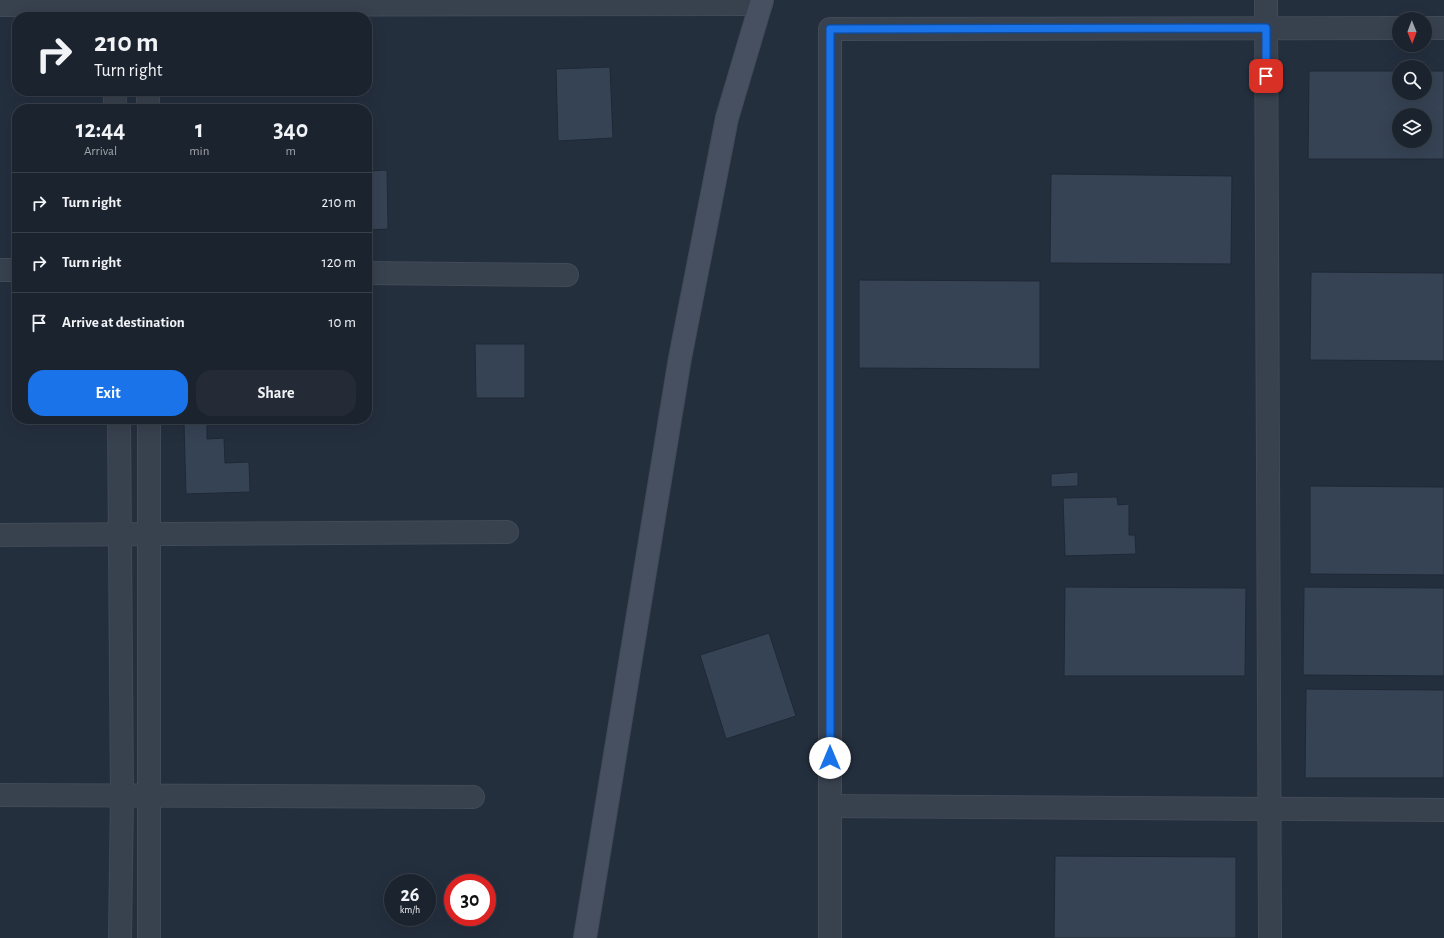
<!DOCTYPE html>
<html lang="en">
<head>
<meta charset="utf-8">
<style>
	body { margin:0; font-family:"Alegreya Sans",sans-serif; background:#242b36; color:#f1f3f6; height:100vh; display:flex; flex-direction:column; font-size:15px; white-space:nowrap }
	* { box-sizing:border-box; margin:0 }
	p { font-size:13px; color:#a0a4aa }
	.icon { flex:none; width:22px; height:22px; fill:none; stroke:currentColor; stroke-width:2; stroke-linecap:round; stroke-linejoin:round }
	.map { position:relative; flex:1; overflow:hidden }
	.panel { position:absolute; left:12px; top:104px; width:360px; height:320px; display:flex; flex-direction:column; background:#1b232e; border-radius:16px; box-shadow:0 4px 16px #0002,0 0 0 1px #39404a }
	.panel>* { flex:none }
	.banner { position:absolute; left:12px; top:12px; width:360px; height:84px; border-radius:16px; box-shadow:0 4px 16px #0002,0 0 0 1px #39404a; background:#1b232e; color:#f1f3f6; overflow:hidden }
	.needle { width:26px; rotate:179deg }
	.tools { position:absolute; left:1392px; top:12px; display:grid; gap:8px }
	.tools a { display:grid; place-items:center; width:40px; height:40px; border-radius:50%; background:#1b232e; box-shadow:0 4px 16px #0002,0 0 0 1px #39404a; font-size:20px }
	.speed { position:absolute; left:384px; top:874px; display:flex; gap:8px; font-size:20px; font-weight:700; text-align:center }
	.speed>* { display:grid; place-content:center; width:52px; height:52px; border-radius:50%; background:#1b232e; box-shadow:0 4px 16px #0002,0 0 0 1px #39404a; line-height:1 }
	.speed small { font-size:10px; font-weight:400 }
	.speed .limit { border:6px solid #d22; background:#fff; color:#111 }
	.pin { position:absolute; display:grid; place-items:center; width:34px; height:34px; color:#fff; margin:-17px; border-radius:8px; box-shadow:0 2px 6px #0006 }
	.me { position:absolute; width:44px; margin:-22px; rotate:0deg; stroke-linejoin:round; filter:drop-shadow(0 0 3px #0008) }
	.turn { display:flex; align-items:center; gap:14px; height:84px; padding:0 16px; font-size:18px }
	.turn .icon { width:52px; height:52px; stroke-width:2.5 }
	.turn b { display:block; font-size:28px; line-height:34px }
	.eta { display:flex; justify-content:space-evenly; align-items:center; height:68px; text-align:center }
	.eta b { font-size:24px; font-weight:700; line-height:28px }
	.primary-button { display:flex; gap:8px; margin-top:auto; padding:8px 16px }
	.primary-button a { flex:1; height:46px; border-radius:16px; background:#1a73e8; color:#fff; font-size:16px; font-weight:700; line-height:46px; text-align:center }
	.primary-button a+a { background:#242b36; color:#f1f3f6 }
	ul { padding:0; list-style:none }
	li { display:flex; align-items:center; gap:12px; height:60px; padding:0 16px; border-top:1px solid #39404a }
	li div { flex:1 }
	li b { display:block; font-size:15px }
	li em { font-style:normal }
	.map>svg:first-child { display:block }
	.building { fill:#364354; stroke:#1f2835; fill-rule:evenodd }
	.lines { fill:none; stroke-linecap:round; stroke-linejoin:round }
	.street-casing { stroke:#414a57; stroke-width:24 }
	.secondary-casing { stroke:#414a57; stroke-width:24 }
	.street { stroke:#38414e; stroke-width:22 }
	.secondary { stroke:#465061; stroke-width:22 }
	.route-casing { stroke:#114b97; stroke-width:10 }
	.route { stroke:#1a73e8; stroke-width:7 }
</style>
</head>
<body>
<div class="map">
<svg width="1444" height="938" viewBox="0 0 1444 938">
	<rect width="100%" height="100%" fill="#242f3e"/>
	<g class="building">
		<polygon points="610,67 613,138 558,141 556,69"/>
		<path d="M1309 71H1399V93H1425V71H1444V159H1308ZM1399 115H1425V141H1399Z"/>
		<polygon points="387,170 388,229 367,230 367,171"/>
		<polygon points="1051,174 1232,176 1231,264 1050,263"/>
		<polygon points="1311,272 1444,273 1444,361 1310,360"/>
		<polygon points="859,280 1040,281 1040,369 859,368"/>
		<polygon points="475,344 525,344 525,398 476,398"/>
		<polygon points="184,423 207,423 207,439 224,438 225,463 249,462 250,492 186,494"/>
		<polygon points="1078,472 1078,486 1051,487 1051,474"/>
		<polygon points="1310,486 1444,487 1444,575 1310,574"/>
		<polygon points="1117,497 1118,505 1129,504 1129,535 1135,535 1136,554 1065,556 1063,498"/>
		<polygon points="1065,587 1246,588 1245,676 1064,676"/>
		<polygon points="1304,587 1444,588 1444,676 1303,675"/>
		<polygon points="769,633 796,716 726,739 700,655"/>
		<polygon points="1306,689 1444,690 1444,778 1305,778"/>
		<polygon points="1055,856 1236,857 1236,938 1054,938"/>
	</g>
	<g class="lines">
		<defs>
			<g id="street">
				<polyline points="1266,0 1270,938"/>
				<polyline points="0,5 761,4"/>
				<polyline points="1425,28 1444,28"/>
				<polyline points="115,91 115,109"/>
				<polyline points="148,91 148,109"/>
				<polyline points="0,270 17,270"/>
				<polyline points="367,273 567,275"/>
				<polyline points="119,419 122,795 120,938"/>
				<polyline points="0,535 507,532"/>
				<polyline points="0,795 473,797"/>
				<polyline points="830,806 1444,810"/>
				<polyline points="149,938 149,419"/>
				<polyline points="830,938 830,29 1399,28"/>
			</g>
			<polyline id="secondary" points="585,938 680,358 727,118 762,0"/>
		</defs>
		<use href="#street" class="street-casing"/>
		<use href="#secondary" class="secondary-casing"/>
		<use href="#street" class="street"/>
		<use href="#secondary" class="secondary"/>
	</g>
	<g class="lines">
		<defs>
			<polyline id="route" points="830,758 830,29 1266,28 1266,76"/>
		</defs>
		<use href="#route" class="route-casing"/>
		<use href="#route" class="route"/>
	</g>
</svg>
<div class="tools">
<a><svg class="needle" viewBox="-14 -14 28 28"><path d="M0-13l5 13h-10z" fill="#e53935"/><path d="M0 13l5-13h-10z" fill="#a0a4aa"/></svg></a>
<a><svg class="icon" aria-label="search" viewBox="0 0 24 24"><circle cx="10" cy="10" r="6"/><path d="M15 15l6 6"/></svg></a>
<a><svg class="icon" aria-label="layers" viewBox="0 0 24 24"><path d="M12 4l9 5-9 5-9-5zM3 14l9 5 9-5"/></svg></a>
</div>
<div class="speed"><div>26<small>km/h</small></div><div class="limit">30</div></div>
<div class="pin" style="left:1266px;top:76px;background:#d93025"><svg class="icon" aria-label="arrive" viewBox="0 0 24 24"><path d="M6 21V4h12l-3 4 3 4H6"/></svg></div>
<svg class="me" style="left:830px;top:758px" viewBox="-20 -20 40 40"><circle r="19" fill="#fff"/><path d="M0-13L10 11 0 6-10 11z" fill="#1a73e8"/></svg>
<div class="banner">
<div class="turn"><svg class="icon" aria-label="right" viewBox="0 0 24 24"><path d="M7 20v-9h11M14 6l5 5-5 5"/></svg><div><b>210 m</b>Turn right</div></div>
</div>
<section class="panel">
<div class="eta">
<div><b>12:44</b><p>Arrival</p></div>
<div><b>1</b><p>min</p></div>
<div><b>340</b><p>m</p></div>
</div>
<ul>
<li><svg class="icon" aria-label="right" viewBox="0 0 24 24"><path d="M7 20v-9h11M14 6l5 5-5 5"/></svg><div><b>Turn right</b></div><em>210 m</em></li>
<li><svg class="icon" aria-label="right" viewBox="0 0 24 24"><path d="M7 20v-9h11M14 6l5 5-5 5"/></svg><div><b>Turn right</b></div><em>120 m</em></li>
<li><svg class="icon" aria-label="arrive" viewBox="0 0 24 24"><path d="M6 21V4h12l-3 4 3 4H6"/></svg><div><b>Arrive at destination</b></div><em>10 m</em></li>
</ul>
<div class="primary-button"><a>Exit</a><a>Share</a></div>
</section>
</div>
</body>
</html>
